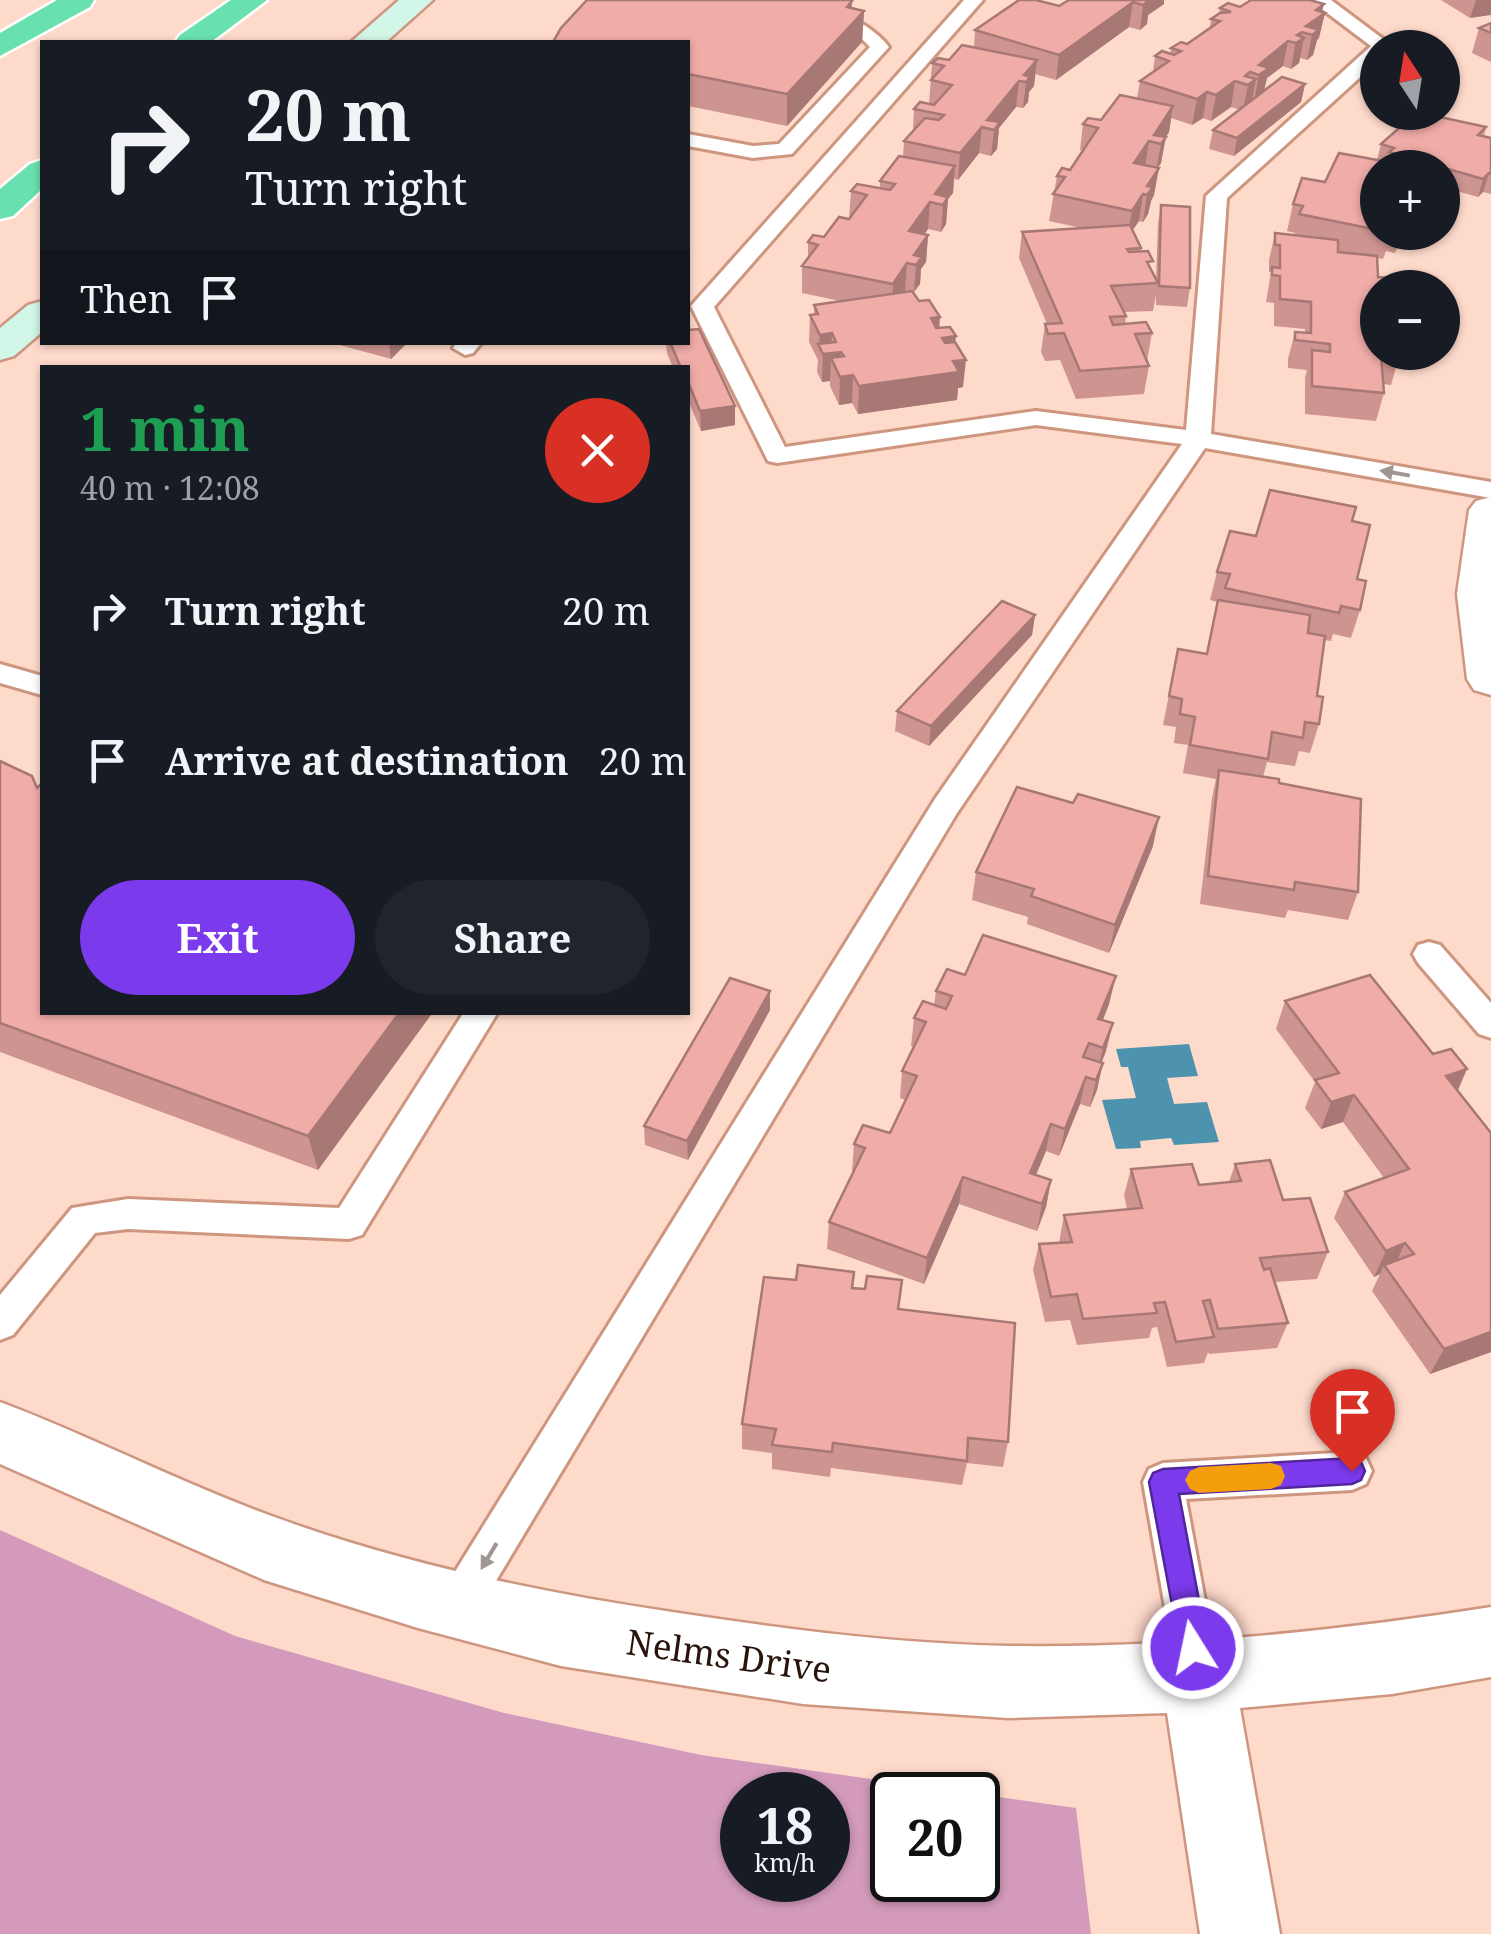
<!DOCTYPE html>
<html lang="en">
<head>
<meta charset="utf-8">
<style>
	body { margin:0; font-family:"Noto Serif",serif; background:#20242c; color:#f1f3f6; height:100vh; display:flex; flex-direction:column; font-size:38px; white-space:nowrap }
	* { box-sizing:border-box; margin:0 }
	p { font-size:32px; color:#9ea1a6 }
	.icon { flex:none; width:55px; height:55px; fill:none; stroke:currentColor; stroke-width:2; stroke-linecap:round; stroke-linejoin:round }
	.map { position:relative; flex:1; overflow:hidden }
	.drawer { position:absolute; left:40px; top:365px; width:650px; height:650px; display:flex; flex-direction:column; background:#171b24; border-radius:0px; box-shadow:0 2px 8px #0004 }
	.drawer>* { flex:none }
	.top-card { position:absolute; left:40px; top:40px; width:650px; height:305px; border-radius:0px; box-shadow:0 2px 8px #0004; background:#171b24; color:#f1f3f6; overflow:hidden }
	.needle { width:65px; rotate:348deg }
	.tools { position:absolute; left:1360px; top:30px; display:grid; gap:20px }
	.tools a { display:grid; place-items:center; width:100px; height:100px; border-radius:50%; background:#171b24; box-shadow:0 2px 8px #0004; font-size:50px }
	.speed { position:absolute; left:720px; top:1772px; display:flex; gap:20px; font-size:50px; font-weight:700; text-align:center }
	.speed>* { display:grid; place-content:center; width:130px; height:130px; border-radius:50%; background:#171b24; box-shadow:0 2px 8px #0004; line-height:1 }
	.speed small { font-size:25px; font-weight:400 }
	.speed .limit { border:5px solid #111; border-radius:15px; background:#fff; color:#111 }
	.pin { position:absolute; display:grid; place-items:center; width:85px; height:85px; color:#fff; margin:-102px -42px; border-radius:50% 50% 50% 0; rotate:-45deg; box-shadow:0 0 10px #0007 }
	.pin .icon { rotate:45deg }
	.me { position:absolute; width:110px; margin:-55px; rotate:350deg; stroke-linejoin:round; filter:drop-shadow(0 0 8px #0008) }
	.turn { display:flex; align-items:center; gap:35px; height:210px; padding:0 40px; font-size:45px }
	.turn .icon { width:130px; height:130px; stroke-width:2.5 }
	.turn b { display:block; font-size:70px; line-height:85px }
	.then { display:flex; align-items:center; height:95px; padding:0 40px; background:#0003; gap:20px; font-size:38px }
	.round { display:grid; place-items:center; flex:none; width:105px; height:105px; border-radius:52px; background:#20242c }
	.headline { display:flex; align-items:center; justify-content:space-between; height:170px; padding:0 40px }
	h1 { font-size:60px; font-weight:700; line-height:75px; color:#1e9e55 }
	.primary-button { display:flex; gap:20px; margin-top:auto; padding:20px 40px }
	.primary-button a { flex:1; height:115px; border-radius:60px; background:#7c3aed; color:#fff; font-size:40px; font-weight:700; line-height:115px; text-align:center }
	.primary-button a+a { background:#20242c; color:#f1f3f6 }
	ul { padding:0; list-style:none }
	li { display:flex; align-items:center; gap:30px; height:150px; padding:0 40px }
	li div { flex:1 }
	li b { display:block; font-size:38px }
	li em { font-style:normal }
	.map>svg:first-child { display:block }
	.forest { fill:#d39abb; fill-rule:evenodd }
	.water { fill:#4d93ad }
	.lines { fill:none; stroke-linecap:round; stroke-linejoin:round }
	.service-casing { stroke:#ce967f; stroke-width:6 }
	.minor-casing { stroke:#ce967f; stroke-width:5 }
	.secondary-casing { stroke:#ce967f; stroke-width:5 }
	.motorway-casing { stroke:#fff; stroke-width:5 }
	.service { fill:#fff; fill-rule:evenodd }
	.minor { fill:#fff; fill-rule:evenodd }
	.secondary { fill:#d2f6e7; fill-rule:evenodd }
	.motorway { fill:#69e1af; fill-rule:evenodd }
	.wall { fill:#ce9490 }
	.shaded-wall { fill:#a87875 }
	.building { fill:#f0aca7; stroke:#a87875; stroke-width:2.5 }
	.oneway { fill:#9f9592 }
	.route { fill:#7c3aed; stroke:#51269a; stroke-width:2.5 }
	.slow { fill:#f59e0b }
	.labels { text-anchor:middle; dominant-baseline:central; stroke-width:8; stroke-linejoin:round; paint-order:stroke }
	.near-street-label { font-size:35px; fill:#29140c; stroke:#fff }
</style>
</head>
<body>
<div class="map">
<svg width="1491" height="1934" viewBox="0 0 1491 1934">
	<rect width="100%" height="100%" fill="#fedacb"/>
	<path class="forest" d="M0 1530 235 1636 504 1713 701 1755 1076 1808 1091 1934H0ZM742 1795H828V1880H742ZM892 1795H978V1880H892Z"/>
	<polygon class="water" points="1189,1044 1198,1076 1167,1078 1174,1104 1207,1102 1219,1142 1174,1145 1171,1138 1140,1141 1141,1148 1116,1149 1102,1100 1136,1098 1128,1067 1121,1067 1116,1049"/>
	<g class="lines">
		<defs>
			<g id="service">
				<path d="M775 0C814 0 865 16 889 47L792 154 753 158 688 146V134L753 146 779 144 870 47 858 35Z"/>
				<polygon points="964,0 983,0 714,307 785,447 1036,411 1186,430 1206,196 1371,46 1310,0 1331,0 1391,45 1378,48 1378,61 1227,198 1211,434 1491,482 1491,498 1205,448 957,813 473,1619 458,1625 443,1619 437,1605 443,1591 935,799 1182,444 1036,425 777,463 768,461 691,306"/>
				<polygon points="457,342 482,342 473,353 465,355 453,348"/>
				<polygon points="0,664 42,676 42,695 0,683"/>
				<polygon points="1429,942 1440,945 1491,1003 1491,1038 1479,1034 1418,963 1413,954 1418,945"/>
				<polygon points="464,1012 498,1012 362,1235 349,1239 128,1229 95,1233 13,1335 0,1340 0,1295 72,1208 128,1199 339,1208"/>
				<polygon points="1352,1452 1366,1458 1372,1471 1366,1484 1352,1490 1186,1499 1219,1676 1213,1691 1198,1697 1183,1691 1177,1676 1143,1482 1149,1469 1163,1463"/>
			</g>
			<g id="minor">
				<polygon points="1491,497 1491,695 1474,690 1467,679 1457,594 1469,510 1476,501"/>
				<path d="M0 1402C91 1436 178 1482 269 1515 398 1563 537 1592 672 1612 783 1629 896 1644 1009 1646 1169 1648 1332 1632 1491 1607V1677L1392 1694 1240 1708 1280 1934H1200L1167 1713 1008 1718 803 1704 561 1666 418 1628 264 1580 0 1464Z"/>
			</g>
			<g id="secondary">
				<polygon points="399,0 433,0 386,42 351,42"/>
				<polygon points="42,301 42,332 14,356 0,360 0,328 28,305"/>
			</g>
			<g id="motorway">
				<polygon points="57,0 94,0 90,7 0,56 0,33"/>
				<polygon points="231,0 267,0 211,42 175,42 180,35"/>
				<polygon points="42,160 42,189 13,216 0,219 0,189 30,164"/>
			</g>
		</defs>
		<use href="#service" class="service-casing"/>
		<use href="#minor" class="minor-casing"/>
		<use href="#secondary" class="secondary-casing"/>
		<use href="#motorway" class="motorway-casing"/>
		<use href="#service" class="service"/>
		<use href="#minor" class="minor"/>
		<use href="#secondary" class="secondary"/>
		<use href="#motorway" class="motorway"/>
	</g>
	<g class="wall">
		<polygon points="1069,0 1164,4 1148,15 1147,24 1140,30 1129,27 1056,80 1035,74 1034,86 1029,92 1028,102 1023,108 1016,107 999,128 997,149 991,156 979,153 958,180 954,179 953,193 948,199 946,224 941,232 928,229 924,234 928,235 926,262 921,269 920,284 913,292 939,328 955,343 963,387 958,388 957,400 858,414 852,403 839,405 830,386 830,381 822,382 817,372 818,360 809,342 810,315 814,314 814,305 840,301 802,293 802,266 808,258 808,242 824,237 849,219 851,191 880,188 880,181 903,156 904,141 913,131 914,109 929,104 932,63 949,60 974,47 975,30 1059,6"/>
		<polygon points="1441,0 1491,0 1470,18"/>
		<polygon points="1240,7 1325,13 1313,55 1307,60 1300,58 1299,63 1291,69 1283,66 1267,78 1264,91 1305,84 1301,102 1234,156 1209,149 1213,130 1240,110 1231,107 1211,121 1203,118 1192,125 1171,118 1169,132 1165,137 1161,163 1158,168 1154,195 1151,201 1148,214 1143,222 1139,221 1133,230 1141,248 1141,251 1156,280 1158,224 1161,205 1190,288 1187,307 1156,305 1156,295 1153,311 1124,312 1126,316 1125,324 1152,333 1147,361 1149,366 1144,394 1076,399 1060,360 1045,361 1041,352 1045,324 1047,324 1019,258 1022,232 1081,228 1049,221 1057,176 1070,170 1082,151 1080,150 1083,124 1101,120 1137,98 1140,81 1153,72 1155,56 1170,54 1171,48 1187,44 1210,28 1211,19 1219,14 1220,8"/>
		<polygon points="852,8 864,11 862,42 787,126 688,106 688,42"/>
		<polygon points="1491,23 1491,62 1472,53 1479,28"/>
		<polygon points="1486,127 1484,136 1491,138 1491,194 1483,192 1478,197 1442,187 1442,168 1378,168 1378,232 1403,232 1395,253 1386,251 1383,259 1377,258 1378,277 1388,288 1378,288 1378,352 1399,357 1391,385 1383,384 1384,393 1376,421 1305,414 1305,378 1307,370 1288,368 1288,359 1295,332 1305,333 1305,329 1274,326 1274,303 1266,302 1271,272 1269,272 1269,260 1275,233 1294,235 1295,233 1287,231 1293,204 1325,182 1377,160 1381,144"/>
		<polygon points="329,342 408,342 391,359"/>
		<polygon points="666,342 688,342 735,406 735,425 701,431 688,400 688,368 673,368 667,353"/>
		<polygon points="1352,521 1360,610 1351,638 1333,634 1331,641 1324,640 1317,696 1319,724 1310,753 1299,751 1295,766 1267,762 1263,777 1279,783 1358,892 1348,920 1288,910 1285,918 1200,904 1212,798 1216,779 1183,773 1188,745 1174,743 1176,727 1163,725 1178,649 1206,654 1217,602 1210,600 1217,572 1256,536"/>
		<polygon points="1035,615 1032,635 929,746 895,731 897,711"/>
		<polygon points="0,761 37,788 42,1012 433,1012 318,1170 0,1052"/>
		<polygon points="1153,846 1109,953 1027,924 1028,917 972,900 976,872"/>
		<polygon points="965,975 1109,1004 1103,1020 1106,1051 1102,1062 1097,1090 1090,1107 1080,1104 1059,1156 1046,1151 1036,1175 1051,1180 1046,1207 1037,1231 959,1204 924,1284 827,1249 829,1222 854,1171 852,1171 854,1144 890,1133 905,1100 900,1098 902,1071 914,1047 911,1046 914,1018 934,1005 936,991"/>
		<polygon points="1285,1001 1458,1090 1491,1352 1430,1374 1372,1291 1380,1274 1374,1277 1334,1218 1345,1192 1384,1178 1343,1122 1321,1129 1305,1108 1315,1082 1276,1029"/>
		<polygon points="770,1010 688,1160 645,1145 644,1126"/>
		<polygon points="1235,1164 1283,1200 1328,1252 1317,1279 1275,1282 1288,1323 1277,1348 1209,1354 1208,1352 1204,1363 1167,1367 1157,1327 1152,1328 1149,1338 1077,1345 1070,1320 1045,1322 1033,1270 1039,1244 1059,1243 1064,1215 1127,1209 1124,1195 1131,1169 1199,1185 1229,1182"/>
		<polygon points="853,1288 898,1309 1008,1442 1003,1467 967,1463 962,1485 831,1468 830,1477 772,1469 772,1453 742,1449 742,1424"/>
	</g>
	<g class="shaded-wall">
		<polygon points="1142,0 1164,0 1164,4 1148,15 1147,24 1140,30 1143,5"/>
		<polygon points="1476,0 1491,0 1491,15 1470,18"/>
		<polygon points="852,1 851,24 864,11 862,42 787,126 787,94"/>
		<polygon points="1133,2 1129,27 1056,80 1059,55"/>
		<polygon points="1324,4 1321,15 1325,13 1319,38 1317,40 1313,55 1307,60 1312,35 1310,35 1306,26 1316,10"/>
		<polygon points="1302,32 1300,41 1304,38 1299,63 1291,69 1297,35"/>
		<polygon points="1288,41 1283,66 1267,78 1263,94 1254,101 1259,75 1259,65"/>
		<polygon points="1037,60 1034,86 1029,92 1028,102 1023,108 1026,82 1024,75"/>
		<polygon points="1256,79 1251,105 1243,110 1248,85"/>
		<polygon points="1019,81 1016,107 999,128 997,149 991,156 994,130 987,120"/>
		<polygon points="1235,81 1231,107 1211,121 1216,95"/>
		<polygon points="1305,84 1301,102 1234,156 1237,138"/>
		<polygon points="1207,92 1203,118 1192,125 1197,99"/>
		<polygon points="1173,106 1169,132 1164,140 1166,137 1161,163 1156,170 1161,144 1154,135"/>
		<polygon points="982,127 979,153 958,180 960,153"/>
		<polygon points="1149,141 1145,167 1134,163"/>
		<polygon points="955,166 953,193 948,199 946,224 941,232 943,205 935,194"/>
		<polygon points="1159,168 1154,195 1151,201 1148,214 1143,222 1147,195 1147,186"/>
		<polygon points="1489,173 1483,192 1478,197 1483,179"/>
		<polygon points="1143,194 1139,221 1127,238 1132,211"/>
		<polygon points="930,202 928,229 908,258 909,231"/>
		<polygon points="928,235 926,262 921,269 920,284 914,292 916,265 914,255"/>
		<polygon points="907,263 905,290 892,312 893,284"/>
		<polygon points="940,317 938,345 931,318"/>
		<polygon points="832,333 831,353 841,352 840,376 831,358 830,381 822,382 823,354 819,346 820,335"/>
		<polygon points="956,336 953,363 942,338"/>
		<polygon points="389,342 408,342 391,359"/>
		<polygon points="966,360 963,387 958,388 957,400 858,414 859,386 953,361"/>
		<polygon points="853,375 852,403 839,405 840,377"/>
		<polygon points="735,406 735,425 701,431 700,411"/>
		<polygon points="1035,615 1032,635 929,746 931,726"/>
		<polygon points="1159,817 1153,846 1109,953 1115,925"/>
		<polygon points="1116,976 1109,1004 1092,1047 1098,1019"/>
		<polygon points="770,991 770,1010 688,1160 687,1141"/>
		<polygon points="400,1012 433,1012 318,1170 308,1136"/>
		<polygon points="1113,1023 1106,1051 1096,1075 1103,1048"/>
		<polygon points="1103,1063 1097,1090 1090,1107 1096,1080"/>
		<polygon points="1467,1069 1455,1097 1446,1076"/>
		<polygon points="1086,1077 1080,1104 1059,1156 1065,1129"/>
		<polygon points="1354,1095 1343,1122 1321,1129 1331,1102"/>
		<polygon points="1051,1124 1046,1151 1025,1200 1030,1173"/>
		<polygon points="963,1177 959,1204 924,1284 927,1258"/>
		<polygon points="1051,1180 1046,1207 1037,1231 1042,1204"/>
		<polygon points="1405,1243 1393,1269 1384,1265 1380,1274 1374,1277 1386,1251"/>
		<polygon points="1491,1332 1491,1352 1430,1374 1444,1349"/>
	</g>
	<g class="building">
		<polygon points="587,0 850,0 852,1 847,7 864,11 787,94 688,74 688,42 553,42 561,28"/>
		<polygon points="1019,0 1036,0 1059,6 1069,0 1150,0 1143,5 1133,2 1059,55 975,30"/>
		<polygon points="1251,0 1310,0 1324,4 1316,10 1325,13 1306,26 1319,30 1312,35 1302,32 1297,35 1304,38 1296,43 1288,41 1259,65 1269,68 1259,75 1250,72 1245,76 1256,79 1248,85 1235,81 1216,95 1207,92 1197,99 1140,81 1169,61 1155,56 1162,51 1174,55 1181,51 1171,48 1181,42 1187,44 1220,21 1211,19 1220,13 1231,12 1220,8 1228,3 1240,7"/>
		<polygon points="1491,23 1491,33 1479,28"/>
		<polygon points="962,45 1037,60 1024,75 1030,77 1026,82 1019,81 987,120 1000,122 994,130 982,127 960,153 904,141 925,118 939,120 944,115 914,109 920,102 934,105 952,85 931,80 944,66 932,63 938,58 949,60"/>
		<polygon points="1282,77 1305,84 1237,138 1213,130"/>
		<polygon points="1120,95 1173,106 1154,135 1166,137 1161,144 1149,141 1134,163 1159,168 1147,186 1153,187 1147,195 1143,194 1132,211 1053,194 1065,177 1057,176 1062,168 1070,170 1098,128 1083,124 1088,118 1101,120"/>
		<polygon points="1417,112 1486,127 1478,135 1491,138 1491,174 1489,173 1483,179 1389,152 1394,148 1381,144"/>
		<polygon points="1339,153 1410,166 1378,168 1378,230 1299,214 1303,206 1293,204 1302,178 1325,182"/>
		<polygon points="899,156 955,166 935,194 948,197 943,205 930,202 909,231 928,235 914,255 922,257 916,265 907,263 893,284 802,266 818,245 808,242 813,235 824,237 839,217 849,219 867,195 851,191 857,184 890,190 895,184 880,181"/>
		<polygon points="1161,205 1190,207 1190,288 1159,286"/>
		<polygon points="1130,225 1141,248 1127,249 1129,252 1148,251 1153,261 1147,262 1158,283 1111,286 1126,316 1110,317 1113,325 1146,322 1152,333 1135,334 1149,366 1080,371 1064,333 1048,334 1045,324 1062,323 1022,232"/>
		<polygon points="1275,233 1338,240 1338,252 1377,256 1378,277 1388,278 1388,288 1378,288 1378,352 1399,352 1399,357 1381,355 1384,393 1312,386 1312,350 1330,352 1330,344 1295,340 1295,332 1311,333 1311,302 1280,299 1280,276 1272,275 1272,267 1280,268 1280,245 1275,245"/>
		<polygon points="912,291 919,301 929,300 940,317 931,318 936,328 950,327 956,336 942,338 945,343 955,342 966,360 953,361 959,372 859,386 853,375 840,377 831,358 844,356 841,352 823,354 818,344 836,342 832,333 820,335 810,315 818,314 814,305"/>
		<polygon points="699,329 735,406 700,411 688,382 688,368 681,368 670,342 688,342 688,330"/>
		<polygon points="1270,490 1356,507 1352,521 1370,525 1357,579 1366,581 1360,610 1341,606 1339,613 1225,588 1230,574 1217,572 1230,531 1256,536"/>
		<polygon points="1218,600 1310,615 1308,633 1325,636 1317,696 1323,697 1319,724 1305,722 1303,738 1272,732 1268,759 1190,745 1195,717 1180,714 1182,699 1169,696 1178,649 1207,654"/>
		<polygon points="1002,601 1035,615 931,726 897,711"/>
		<polygon points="0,761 32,776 37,788 42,783 42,1012 400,1012 308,1136 0,1023"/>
		<polygon points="1219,770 1279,779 1279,783 1361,799 1358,892 1295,882 1294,890 1208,876"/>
		<polygon points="1017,787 1073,803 1078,794 1159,817 1115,925 1031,896 1034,889 976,872"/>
		<polygon points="983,935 1116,976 1098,1019 1113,1023 1103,1048 1089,1043 1083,1057 1103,1063 1096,1080 1086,1077 1065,1129 1051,1124 1030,1173 1051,1180 1042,1204 963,1177 927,1258 829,1222 865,1148 854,1144 863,1125 890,1133 917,1076 902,1071 926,1022 914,1018 923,1001 946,1009 952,996 936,991 947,969 965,975"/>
		<polygon points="1370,975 1433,1054 1451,1049 1467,1069 1446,1076 1491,1133 1491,1332 1444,1349 1384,1265 1414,1254 1405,1243 1386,1251 1345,1192 1409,1169 1354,1095 1331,1102 1315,1080 1339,1073 1285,1001"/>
		<polygon points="730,978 770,991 687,1141 644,1126"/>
		<polygon points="1270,1160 1283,1200 1310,1198 1328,1252 1260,1258 1264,1270 1270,1268 1288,1323 1218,1329 1210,1300 1203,1301 1214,1337 1176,1342 1165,1302 1154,1303 1157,1313 1083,1319 1077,1294 1051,1297 1039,1244 1072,1242 1064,1215 1142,1208 1131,1169 1192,1164 1199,1185 1241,1181 1235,1164"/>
		<polygon points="798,1265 854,1272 852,1288 865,1289 867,1276 902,1280 898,1309 1015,1323 1008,1442 968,1438 967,1461 833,1443 832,1452 772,1445 776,1429 742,1424 764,1277 796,1280"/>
	</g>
	<defs><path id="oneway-solid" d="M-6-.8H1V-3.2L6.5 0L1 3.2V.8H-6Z" transform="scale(2.5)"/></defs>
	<g class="oneway">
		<use href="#oneway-solid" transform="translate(1395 473) rotate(-170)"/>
		<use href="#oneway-solid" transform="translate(489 1556) rotate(121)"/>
	</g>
	<polygon class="route" points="1352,1458 1361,1462 1365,1471 1361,1480 1352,1484 1179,1494 1208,1648 1203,1658 1193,1662 1182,1658 1149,1482 1153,1473 1163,1469"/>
	<polygon class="slow" points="1271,1463 1281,1466 1285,1476 1281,1485 1271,1489 1199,1493 1190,1489 1185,1480 1190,1471 1199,1467"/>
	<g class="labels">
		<g class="near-street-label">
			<text transform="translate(729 1655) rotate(8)">Nelms Drive</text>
		</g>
	</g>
</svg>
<div class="tools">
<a><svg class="needle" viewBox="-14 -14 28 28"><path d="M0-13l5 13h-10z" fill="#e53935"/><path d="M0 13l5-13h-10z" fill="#9ea1a6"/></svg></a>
<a>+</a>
<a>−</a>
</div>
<div class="speed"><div>18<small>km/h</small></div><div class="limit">20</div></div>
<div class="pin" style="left:1352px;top:1471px;background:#d93025"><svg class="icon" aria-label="arrive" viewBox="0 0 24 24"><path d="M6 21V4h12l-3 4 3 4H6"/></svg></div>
<svg class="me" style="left:1193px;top:1648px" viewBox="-20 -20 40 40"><circle r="17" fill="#7c3aed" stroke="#fff" stroke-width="3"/><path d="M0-11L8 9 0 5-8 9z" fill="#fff"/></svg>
<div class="top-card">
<div class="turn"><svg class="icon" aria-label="right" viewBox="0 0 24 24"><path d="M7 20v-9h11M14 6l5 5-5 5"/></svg><div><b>20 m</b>Turn right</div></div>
<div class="then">Then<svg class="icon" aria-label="arrive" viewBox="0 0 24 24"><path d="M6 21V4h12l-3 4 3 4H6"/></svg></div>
</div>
<section class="drawer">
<div class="headline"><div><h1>1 min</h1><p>40 m · 12:08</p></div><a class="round" style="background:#d93025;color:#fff"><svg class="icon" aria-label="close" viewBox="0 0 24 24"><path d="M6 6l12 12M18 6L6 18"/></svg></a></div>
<ul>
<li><svg class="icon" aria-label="right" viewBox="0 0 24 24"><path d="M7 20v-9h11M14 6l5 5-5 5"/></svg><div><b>Turn right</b></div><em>20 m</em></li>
<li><svg class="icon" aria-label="arrive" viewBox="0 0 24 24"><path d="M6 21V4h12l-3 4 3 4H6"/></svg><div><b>Arrive at destination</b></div><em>20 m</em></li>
</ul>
<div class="primary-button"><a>Exit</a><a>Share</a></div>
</section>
</div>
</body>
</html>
